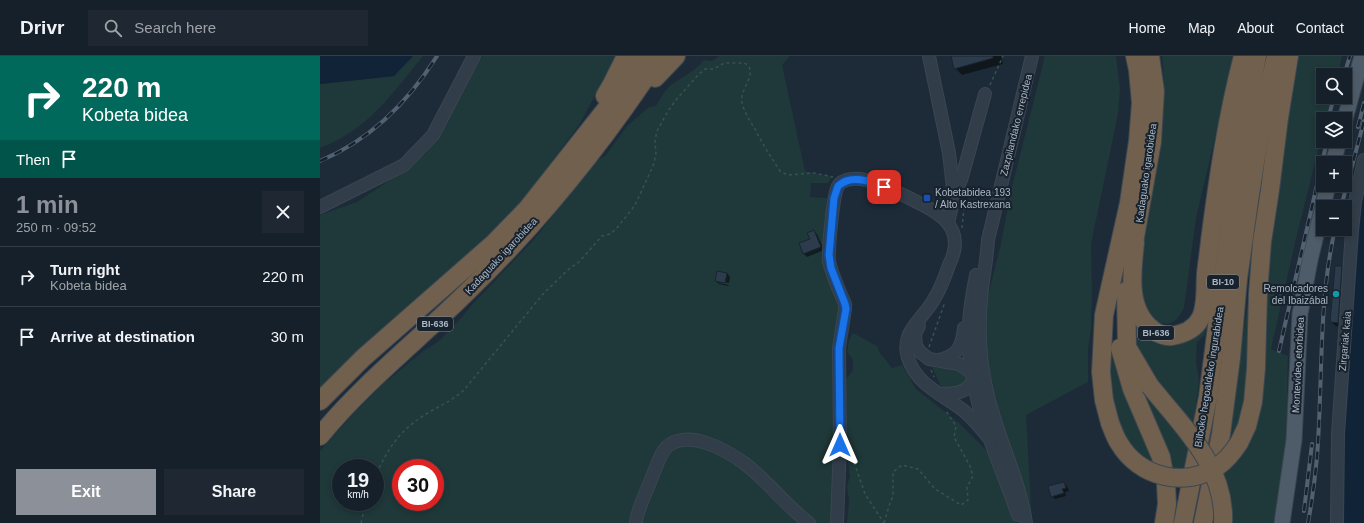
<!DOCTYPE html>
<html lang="en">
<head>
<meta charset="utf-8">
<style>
	body { margin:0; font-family:Helvetica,sans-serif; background:#1f2832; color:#f1f3f6; height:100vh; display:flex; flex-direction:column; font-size:15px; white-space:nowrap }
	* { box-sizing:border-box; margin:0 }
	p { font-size:13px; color:#9ea3a8 }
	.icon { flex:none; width:22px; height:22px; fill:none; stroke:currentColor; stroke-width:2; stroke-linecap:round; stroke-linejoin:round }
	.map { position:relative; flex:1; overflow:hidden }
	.panel { display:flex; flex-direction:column; background:#16202a; width:320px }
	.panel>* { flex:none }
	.banner { background:#00695c; color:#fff; overflow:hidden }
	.buttons { position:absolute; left:996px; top:12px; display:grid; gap:8px }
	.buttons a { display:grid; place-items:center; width:36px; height:36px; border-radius:0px; background:#16202a; box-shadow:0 2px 6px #0003,0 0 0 1px #353e47; font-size:20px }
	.speed { position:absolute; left:12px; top:403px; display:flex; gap:8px; font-size:20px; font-weight:700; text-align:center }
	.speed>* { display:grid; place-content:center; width:52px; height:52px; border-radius:50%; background:#16202a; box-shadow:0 2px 6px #0003,0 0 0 1px #353e47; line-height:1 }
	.speed small { font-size:10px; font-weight:400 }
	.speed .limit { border:6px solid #d22; background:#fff; color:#111 }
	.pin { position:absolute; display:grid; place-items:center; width:34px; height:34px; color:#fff; margin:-17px; border-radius:8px; box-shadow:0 2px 6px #0006 }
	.me { position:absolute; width:44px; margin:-22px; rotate:0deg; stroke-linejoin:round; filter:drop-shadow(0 0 3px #0008) }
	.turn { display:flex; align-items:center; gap:14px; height:84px; padding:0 16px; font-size:18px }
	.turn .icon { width:52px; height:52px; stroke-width:2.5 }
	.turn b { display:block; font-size:28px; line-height:34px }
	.then { display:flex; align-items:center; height:38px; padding:0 16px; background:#0003; gap:8px; font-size:15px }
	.round { display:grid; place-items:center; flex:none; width:42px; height:42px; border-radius:0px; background:#1f2832 }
	.overview { display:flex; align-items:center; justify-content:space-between; height:68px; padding:0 16px }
	h1 { font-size:24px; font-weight:700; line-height:30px; color:#8c9099 }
	.primary-button { display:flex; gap:8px; margin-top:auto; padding:8px 16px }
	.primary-button a { flex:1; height:46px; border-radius:0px; background:#8c9099; color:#fff; font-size:16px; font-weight:700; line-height:46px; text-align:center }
	.primary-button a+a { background:#1f2832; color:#f1f3f6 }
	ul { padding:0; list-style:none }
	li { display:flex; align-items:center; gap:12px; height:60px; padding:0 16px; border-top:1px solid #353e47 }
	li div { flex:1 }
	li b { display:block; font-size:15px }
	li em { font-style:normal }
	header { display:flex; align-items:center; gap:24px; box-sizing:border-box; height:56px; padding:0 20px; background:#16202a; border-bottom:1px solid #353e47 }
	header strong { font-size:19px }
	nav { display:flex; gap:22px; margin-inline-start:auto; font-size:14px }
	.search { width:280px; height:36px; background:#1f2832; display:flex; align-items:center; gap:10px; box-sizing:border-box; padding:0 14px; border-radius:0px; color:#9ea3a8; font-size:15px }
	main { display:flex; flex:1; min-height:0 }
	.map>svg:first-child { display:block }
	.green { fill:#1f3839; fill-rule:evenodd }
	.water { fill:#112336 }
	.shadow { fill:#0007 }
	.building { fill:#2c3c4d; stroke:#19242f }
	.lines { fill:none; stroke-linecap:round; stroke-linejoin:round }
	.minor-casing { stroke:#3b4652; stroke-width:14 }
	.major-casing { stroke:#3b4652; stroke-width:17 }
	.highway-casing { stroke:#3c4753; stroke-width:20 }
	.path { stroke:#385252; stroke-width:1.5; stroke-dasharray:3 3; stroke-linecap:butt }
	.minor { stroke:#313d49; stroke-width:12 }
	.major { stroke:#4e5c69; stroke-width:15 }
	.highway { stroke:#70604d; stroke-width:18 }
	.rail-casing { stroke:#526171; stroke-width:4 }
	.rail { stroke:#17222d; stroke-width:2.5; stroke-dasharray:8; stroke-linecap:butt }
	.highway-bridge-casing { stroke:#3c4753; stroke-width:20; stroke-linecap:butt }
	.highway-bridge { stroke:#70604d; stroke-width:18 }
	.route-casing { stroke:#114b97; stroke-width:10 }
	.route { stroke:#1a73e8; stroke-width:7 }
	.transit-dot { fill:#1a4fb4; stroke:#17222d; stroke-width:1.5 }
	.culture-dot { fill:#0f9aa8; stroke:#17222d; stroke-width:1.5 }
	.labels { text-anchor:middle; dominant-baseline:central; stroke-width:4; stroke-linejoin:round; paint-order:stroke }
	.shield { fill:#17222d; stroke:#7f8a98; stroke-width:1 }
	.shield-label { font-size:9px; font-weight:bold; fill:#abb7c6 }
	.street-label { font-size:10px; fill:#abb7c6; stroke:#17222d }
	.poi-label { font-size:10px; fill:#abb7c6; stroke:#17222d; text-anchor:start }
</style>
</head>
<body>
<header>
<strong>Drivr</strong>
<div class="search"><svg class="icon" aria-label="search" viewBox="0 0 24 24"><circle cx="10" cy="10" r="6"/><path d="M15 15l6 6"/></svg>Search here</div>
<nav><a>Home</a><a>Map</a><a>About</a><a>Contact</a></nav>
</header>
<main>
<section class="panel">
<div class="banner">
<div class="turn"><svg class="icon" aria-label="right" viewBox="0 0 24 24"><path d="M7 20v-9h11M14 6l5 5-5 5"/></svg><div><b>220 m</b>Kobeta bidea</div></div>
<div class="then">Then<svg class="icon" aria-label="arrive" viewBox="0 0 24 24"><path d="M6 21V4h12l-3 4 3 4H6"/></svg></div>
</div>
<div class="overview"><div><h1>1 min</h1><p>250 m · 09:52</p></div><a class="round"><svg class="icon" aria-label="close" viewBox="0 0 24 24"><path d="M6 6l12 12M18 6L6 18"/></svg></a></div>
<ul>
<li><svg class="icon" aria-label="right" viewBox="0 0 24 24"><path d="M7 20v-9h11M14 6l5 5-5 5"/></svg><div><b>Turn right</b><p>Kobeta bidea</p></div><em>220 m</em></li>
<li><svg class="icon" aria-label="arrive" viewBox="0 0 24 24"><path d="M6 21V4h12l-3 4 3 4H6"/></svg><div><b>Arrive at destination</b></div><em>30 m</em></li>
</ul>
<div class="primary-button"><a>Exit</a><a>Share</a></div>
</section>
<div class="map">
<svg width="1044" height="467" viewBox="0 0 1044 467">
	<rect width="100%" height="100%" fill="#1d2b38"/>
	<g class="green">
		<path d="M93 0H103C72 38 48 74 0 92V28L74 20Z"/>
		<polygon points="162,0 296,0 261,66 204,143 146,205 51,284 8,323 0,332 0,159 37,146 76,120 105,98 120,78"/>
		<path d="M399 0H470L462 9 485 115 512 121 508 127H491L490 141 507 142 503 196 521 254 515 278 513 297 515 411 512 467H0V395L36 355 61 330 103 295 119 285 141 262 151 250 216 181 277 104 285 100 307 70 329 51 336 50C340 43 344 35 351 29 363 20 373 17 384 4L392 5ZM21 412H55V446H21ZM81 412H115V446H81Z"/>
		<polygon points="724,0 796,0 800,33 798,58 771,188 772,235 771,273 768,293 768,326 706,359 712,467 709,467 669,332 663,260 680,192 692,131 723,8"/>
		<path d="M842 0H914L876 162 864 252C853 273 843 271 825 258L817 226 831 130 839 89 844 44 843 9Z"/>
		<path d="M977 0H1022L1018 19H1003V41H1012L1006 63H1003V75L977 178 951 293 968 300C966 342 969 384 963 425 961 439 956 453 953 467H912C915 450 908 432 902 416L942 338 949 222 946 221 951 170Z"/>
		<polygon points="935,222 924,350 912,381 906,392 930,232"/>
		<polygon points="814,261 828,279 888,263 885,279 877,286 876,305 879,325 873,370 833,322 815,289"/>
		<polygon points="789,270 798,307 838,411 817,399 808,389 790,350"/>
		<polygon points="533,277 557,290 560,297 572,312 582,309 596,333 639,367 668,396 677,411 694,456 697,467 527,467 529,445 527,430 530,420 528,407 529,397 527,393 529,387 525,375 526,323 533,314 533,304 527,296 529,284"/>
		<path d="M612 311C626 312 641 309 648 323L642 330 625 333 621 331Z"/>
		<polygon points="816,319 870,391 864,415 846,412"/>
	</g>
	<g class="water">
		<polygon points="0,0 93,0 74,20 0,28"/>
		<polygon points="1044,117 1044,467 1021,467 1030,255"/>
	</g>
	<g class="shadow">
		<polygon points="632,0 681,0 683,8 642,19 635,12"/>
		<polygon points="494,175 497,178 504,194 487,201 484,198 480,188 491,184"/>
		<polygon points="1022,211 1027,216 1023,271 1016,270 1011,266"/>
		<polygon points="407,217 410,221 409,227 399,225 399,227 409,229 408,230 399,228 396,225"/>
		<polygon points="744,427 747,430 749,435 745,436 746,440 735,443 732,440"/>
	</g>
	<g class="building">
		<polygon points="631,0 673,0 673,2 634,13"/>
		<polygon points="494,174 501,191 483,198 479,187 490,183 487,177"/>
		<polygon points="1015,210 1022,210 1018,267 1010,266"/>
		<polygon points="397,215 407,217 405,227 395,225"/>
		<polygon points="744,426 746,432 742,433 744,437 731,441 728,430"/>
	</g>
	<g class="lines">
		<defs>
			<g id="minor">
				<polyline points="609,0 629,97 634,141 628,167"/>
				<polyline points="635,139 642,121 665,38"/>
				<polyline points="0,151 84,109 113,79 154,0"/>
				<path d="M656 219C653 236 649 253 649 271 645 337 677 398 698 459"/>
				<polyline points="599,270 595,278 596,290 600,296 609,303 639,308 655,319"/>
				<path d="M619 304C638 299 642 291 644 272"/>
				<path d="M620 338C635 338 650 337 655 320"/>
				<path d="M316 467C316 455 330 428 334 416 338 407 341 395 349 389 371 374 406 394 424 407 448 425 465 449 489 467"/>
				<path d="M517 467 520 389 519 292 525 253V248C519 234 512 219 509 205 508 195 513 138 518 130 523 122 537 122 545 124 563 128 579 137 595 145 616 155 640 168 634 195 633 200 631 205 629 209 625 221 620 234 613 245 601 265 580 276 588 302 597 330 623 338 644 355 655 364 663 375 672 386"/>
				<path d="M706 467C699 421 677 381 667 336 659 302 658 267 662 233 664 216 667 201 668 184L712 0"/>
				<polyline points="1017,467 1018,378 1032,175 1035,146 1044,104"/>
			</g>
			<g id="major">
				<polyline points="1025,63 1042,0"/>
				<polyline points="1013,107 1019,85"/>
				<polyline points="962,467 974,384 980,258 990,204 1008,129"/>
			</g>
			<g id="highway">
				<polyline points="335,22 356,0"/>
				<polyline points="285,40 292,28 306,0"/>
				<path d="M815 187C812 216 806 254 833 274 838 278 846 281 852 280 863 278 875 273 880 263 887 251 885 232 886 218 887 207 889 196 890 185 898 123 907 61 923 0"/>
				<polyline points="812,198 832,86 835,35 830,0"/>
				<polyline points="806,235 807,291 830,330"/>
				<polyline points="800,292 812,333 841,401 846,428 847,448 844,467"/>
				<polyline points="0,345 43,302 174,187 207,153 305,29 323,0"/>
				<polyline points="790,367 784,344 781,316 784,259 809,147 818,85 821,47 818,14 815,0"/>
				<path d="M0 380C44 326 100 283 149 234 221 164 285 84 340 0"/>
				<polyline points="919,387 927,370 933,346 936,312 938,238 942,186 950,134 959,62 969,0"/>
				<polyline points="863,467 888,341 918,105 937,0"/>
				<polyline points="883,467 901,378 911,302 918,223 929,145 942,62 956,0"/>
			</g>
		</defs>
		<use href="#minor" class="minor-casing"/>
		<use href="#major" class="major-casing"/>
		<use href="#highway" class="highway-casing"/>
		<g class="path">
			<polyline points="670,29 683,0"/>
			<polyline points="642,172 645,142"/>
			<polyline points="609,291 625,246"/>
			<polyline points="611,314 614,321"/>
			<polyline points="530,402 535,409 545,438 564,467"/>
			<path d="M55 423C67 391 82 371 113 354 124 348 134 343 144 334L223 238 250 212 259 206 282 180 290 178 296 173 312 153 316 147 333 110 336 99 335 84 337 75 348 55 356 44 378 19 385 13H394L404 7H424L428 9C436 21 419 34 422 47 425 58 431 66 436 75 443 89 451 101 460 115L467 119 494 117 513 121"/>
			<polyline points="41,467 46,446"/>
			<polyline points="564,467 570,447 573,440 573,416 582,409 598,413 615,433 641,449 648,444 647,431 653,420 650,410 634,381 636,370 626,355"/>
		</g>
		<use href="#minor" class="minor"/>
		<use href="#major" class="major"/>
		<use href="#highway" class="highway"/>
		<defs>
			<g id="rail">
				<polyline points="1024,19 1030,0"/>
				<polyline points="1008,63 1014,41"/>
				<polyline points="1038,71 1044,47"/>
				<path d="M0 105C50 84 89 45 117 0"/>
				<polyline points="1021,151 1044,65"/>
				<polyline points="959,295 1007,85"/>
				<polyline points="984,455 992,388"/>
				<path d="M988 467C992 445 995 423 997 401 1003 325 998 247 1015 173"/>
			</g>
		</defs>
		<use href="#rail" class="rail-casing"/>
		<use href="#rail" class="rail"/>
		<defs>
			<g id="highway-bridge">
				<path d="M830 330C863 371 906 411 903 467"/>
				<path d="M790 367C793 374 795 381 799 387 819 421 865 433 898 410 907 404 913 396 919 387"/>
			</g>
		</defs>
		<use href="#highway-bridge" class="highway-bridge-casing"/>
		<use href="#highway-bridge" class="highway-bridge"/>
	</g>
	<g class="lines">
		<defs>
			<path id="route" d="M520 389 519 292 526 253 525 248 511 212 509 199 514 142 518 130C531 118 549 125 564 131"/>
		</defs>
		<use href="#route" class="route-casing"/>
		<use href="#route" class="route"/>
	</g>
	<rect class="transit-dot" x="603" y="138" width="8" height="8" rx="2"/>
	<circle class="culture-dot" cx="1016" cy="238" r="4"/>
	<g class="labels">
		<g class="shield">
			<rect x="887" y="219" width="32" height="14" rx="3"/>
			<rect x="97" y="261" width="36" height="14" rx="3"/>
			<rect x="818" y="270" width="36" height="14" rx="3"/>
		</g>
		<g class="shield-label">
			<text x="903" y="226">BI-10</text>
			<text x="115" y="268">BI-636</text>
			<text x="836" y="277">BI-636</text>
		</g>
		<g class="street-label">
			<text transform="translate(696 69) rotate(-76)">Zazpilandako errepidea</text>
			<text transform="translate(826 117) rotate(-82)">Kadaguako igarobidea</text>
			<text transform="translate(181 200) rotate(-47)">Kadaguako igarobidea</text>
			<text transform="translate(1025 285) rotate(-85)">Zirgariak kaia</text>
			<text transform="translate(978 309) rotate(-87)">Montevideo etorbidea</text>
			<text transform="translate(889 321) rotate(-81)">Bilboko hegoaldeko ingurabidea</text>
		</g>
		<g class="poi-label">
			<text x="615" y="136">Kobetabidea 193<tspan x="615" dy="12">/ Alto Kastrexana</tspan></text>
			<text x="1008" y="232" text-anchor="end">Remolcadores<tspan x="1008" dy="12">del Ibaizábal</tspan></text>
		</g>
	</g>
</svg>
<div class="buttons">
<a><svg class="icon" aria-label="search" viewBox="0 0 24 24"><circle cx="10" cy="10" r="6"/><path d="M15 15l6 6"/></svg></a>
<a><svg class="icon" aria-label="layers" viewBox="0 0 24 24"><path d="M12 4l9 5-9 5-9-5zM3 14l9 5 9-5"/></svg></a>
<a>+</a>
<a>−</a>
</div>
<div class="speed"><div>19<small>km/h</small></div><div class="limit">30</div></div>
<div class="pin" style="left:564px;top:131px;background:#d93025"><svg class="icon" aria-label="arrive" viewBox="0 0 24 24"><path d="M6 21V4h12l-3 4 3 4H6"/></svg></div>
<svg class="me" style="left:520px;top:389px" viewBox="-20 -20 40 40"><path d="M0-17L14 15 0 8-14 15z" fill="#1a73e8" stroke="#fff" stroke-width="4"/></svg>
</div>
</main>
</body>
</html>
